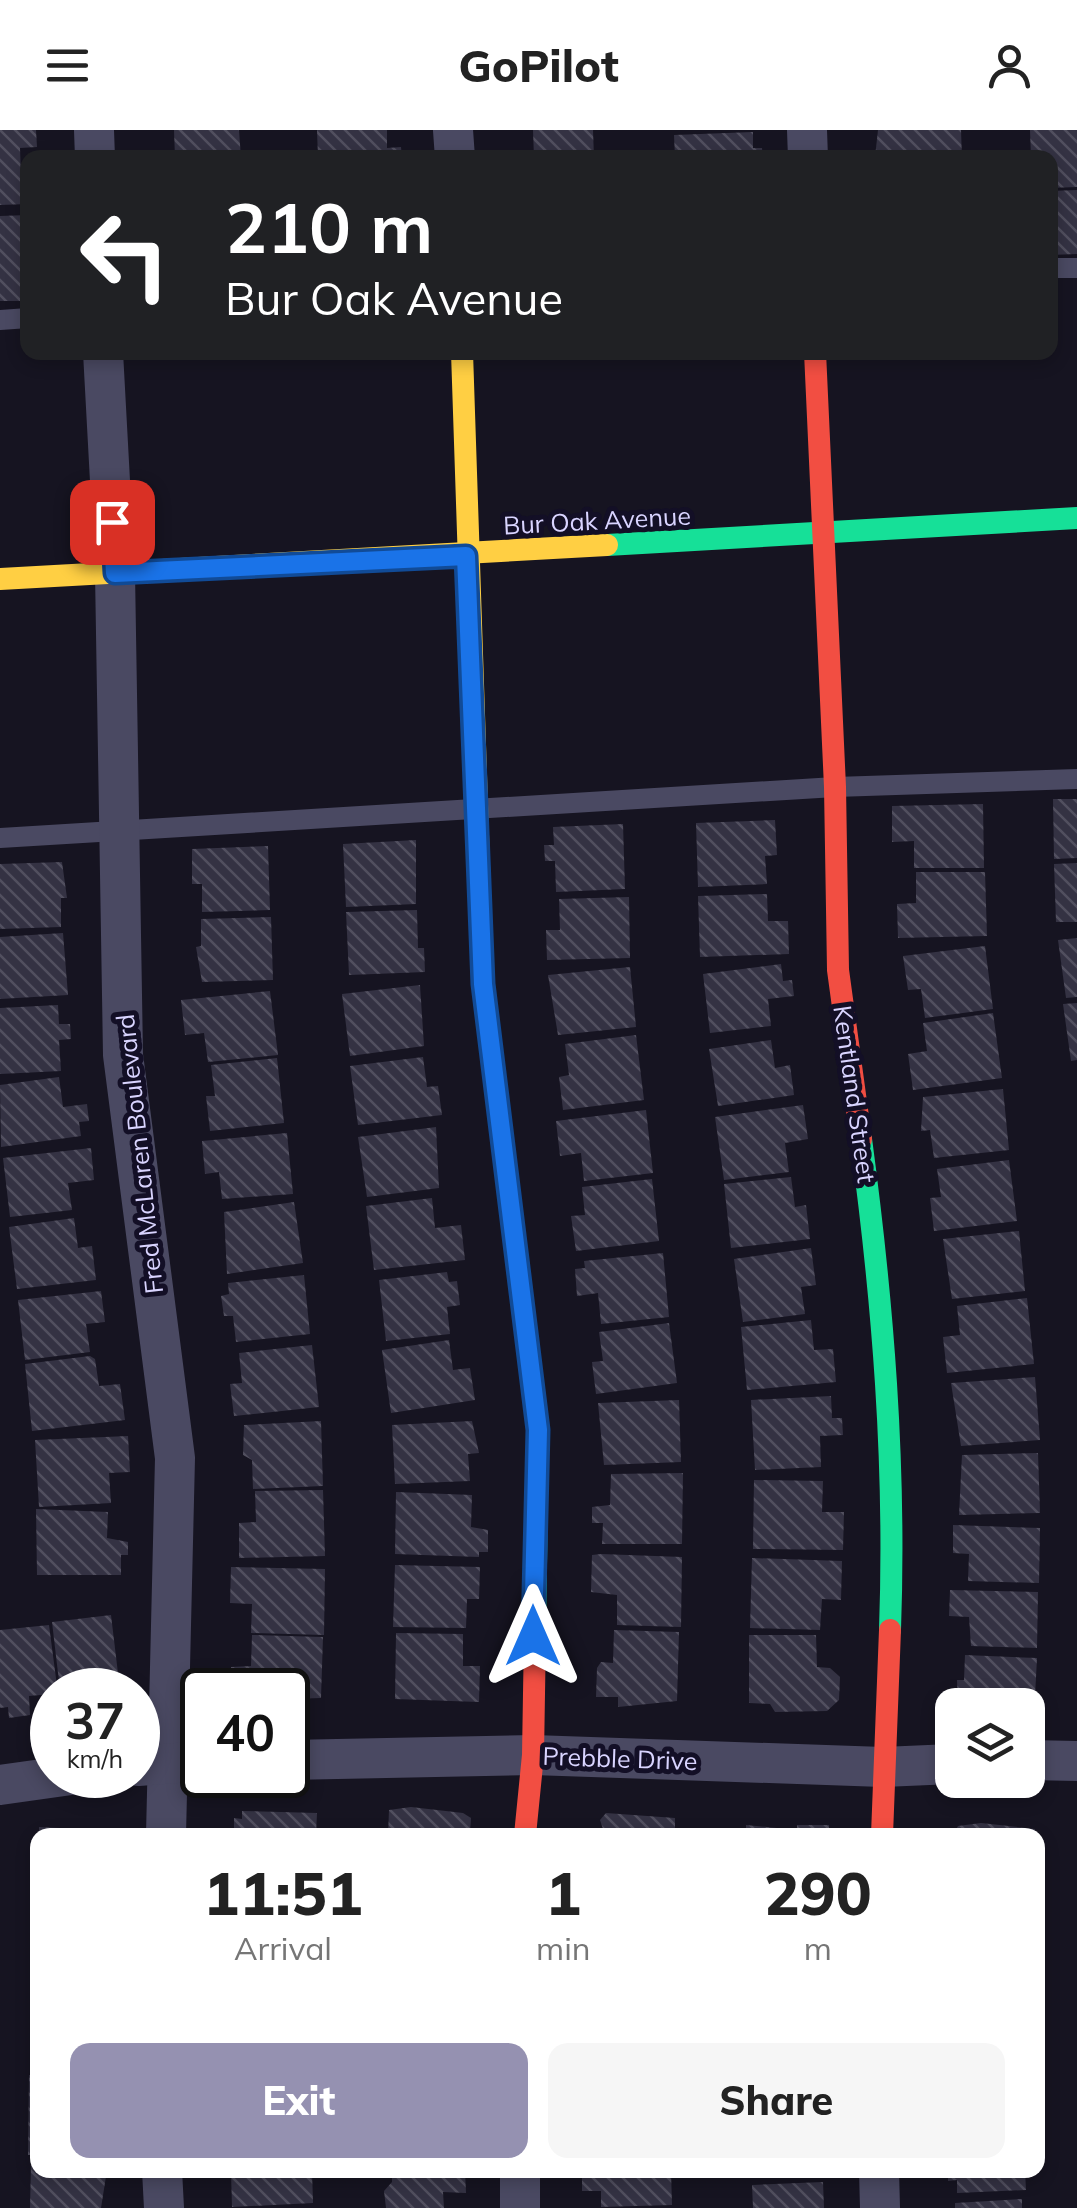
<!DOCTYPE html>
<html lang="en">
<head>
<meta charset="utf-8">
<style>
	body { margin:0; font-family:Mulish,sans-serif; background:#f6f6f6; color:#222; height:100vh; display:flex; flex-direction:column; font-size:38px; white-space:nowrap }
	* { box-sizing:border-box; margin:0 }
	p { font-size:32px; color:#767676 }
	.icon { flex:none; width:55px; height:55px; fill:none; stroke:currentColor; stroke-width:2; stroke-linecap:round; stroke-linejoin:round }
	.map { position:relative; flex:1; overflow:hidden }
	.drawer { position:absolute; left:30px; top:1698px; width:1015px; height:350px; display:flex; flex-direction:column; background:#fff; border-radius:20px; box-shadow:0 5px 15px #0003 }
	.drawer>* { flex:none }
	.top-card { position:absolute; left:20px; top:20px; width:1038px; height:210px; border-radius:20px; box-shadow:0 5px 15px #0003; background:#202124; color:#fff; overflow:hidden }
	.buttons { position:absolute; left:935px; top:1558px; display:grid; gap:20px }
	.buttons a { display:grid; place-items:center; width:110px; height:110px; border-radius:20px; background:#fff; box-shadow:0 5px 15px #0003; font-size:50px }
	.speed { position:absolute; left:30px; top:1538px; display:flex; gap:20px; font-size:50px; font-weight:700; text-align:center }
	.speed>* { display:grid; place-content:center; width:130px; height:130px; border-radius:50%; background:#fff; box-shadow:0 5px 15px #0003; line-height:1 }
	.speed small { font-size:25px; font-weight:400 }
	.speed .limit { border:5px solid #111; border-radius:15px; background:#fff; color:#111 }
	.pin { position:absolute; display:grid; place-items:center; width:85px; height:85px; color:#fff; margin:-42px; border-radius:20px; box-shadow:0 5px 15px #0006 }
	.me { position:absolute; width:110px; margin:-55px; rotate:0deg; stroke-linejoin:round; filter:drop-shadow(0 0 8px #0008) }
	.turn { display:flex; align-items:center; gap:35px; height:210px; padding:0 40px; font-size:45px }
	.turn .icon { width:130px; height:130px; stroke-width:2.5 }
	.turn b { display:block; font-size:70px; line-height:85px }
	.eta { display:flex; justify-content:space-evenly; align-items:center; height:170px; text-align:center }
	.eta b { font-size:60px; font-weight:800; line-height:70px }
	.button { display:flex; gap:20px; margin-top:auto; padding:20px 40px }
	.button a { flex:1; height:115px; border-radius:20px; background:#9591b1; color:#fff; font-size:40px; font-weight:800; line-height:115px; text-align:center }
	.button a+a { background:#f6f6f6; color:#222 }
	header { display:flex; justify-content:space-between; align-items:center; height:130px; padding:0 40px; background:#fff; font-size:45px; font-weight:800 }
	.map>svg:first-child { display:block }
	.building { fill:url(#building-back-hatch) }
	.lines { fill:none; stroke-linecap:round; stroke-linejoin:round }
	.lane { stroke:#4a4962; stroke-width:20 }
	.street { stroke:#4a4962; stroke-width:40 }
	.fast { stroke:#16e098; stroke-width:22 }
	.slow { stroke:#ffcf43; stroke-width:22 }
	.jam { stroke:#f24e42; stroke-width:22 }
	.route-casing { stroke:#114b97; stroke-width:25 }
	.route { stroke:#1a73e8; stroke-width:18 }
	.labels { text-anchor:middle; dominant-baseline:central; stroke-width:10; stroke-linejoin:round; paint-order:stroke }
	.street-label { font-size:25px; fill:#d9d4ff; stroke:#130f26 }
</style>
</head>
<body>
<header><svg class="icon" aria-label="menu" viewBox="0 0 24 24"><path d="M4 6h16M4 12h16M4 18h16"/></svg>GoPilot<svg class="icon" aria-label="person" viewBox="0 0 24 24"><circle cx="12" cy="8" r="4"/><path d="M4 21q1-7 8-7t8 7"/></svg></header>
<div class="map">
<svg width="1077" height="2078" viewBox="0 0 1077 2078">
	<defs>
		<pattern id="building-back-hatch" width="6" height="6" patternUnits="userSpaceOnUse" patternTransform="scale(2.5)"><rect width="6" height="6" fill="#343243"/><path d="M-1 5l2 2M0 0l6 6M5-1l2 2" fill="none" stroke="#514f5f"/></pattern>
	</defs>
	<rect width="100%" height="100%" fill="#161421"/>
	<g class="building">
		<polygon points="0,0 36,0 37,17 20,18 21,45 28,45 28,74 0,75"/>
		<polygon points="174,0 239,0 241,28 175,28"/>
		<polygon points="317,0 387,0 387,18 401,17 402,28 318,28"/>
		<polygon points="533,0 593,0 594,28 534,28"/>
		<polygon points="878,0 961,0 962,28 875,27"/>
		<polygon points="1030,0 1077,0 1077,57 1050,58 1050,28 1031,28"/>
		<polygon points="753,2 753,18 762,18 763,28 675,28 674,5"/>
		<polygon points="1077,60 1077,124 1050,125 1050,61"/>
		<polygon points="28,85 28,171 0,171 0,86"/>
		<polygon points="1053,669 1077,669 1077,728 1054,729"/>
		<polygon points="983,674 984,738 914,738 914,711 892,712 892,676"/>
		<polygon points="775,690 777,725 765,726 767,754 698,757 696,693"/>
		<polygon points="623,694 625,759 556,762 555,731 545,731 544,715 554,715 553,697"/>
		<polygon points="416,710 416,774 346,777 343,714"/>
		<polygon points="268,716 270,780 202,782 202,754 192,754 192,719"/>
		<polygon points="62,732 67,768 61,768 61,797 0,799 0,734"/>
		<polygon points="1077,733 1077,792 1056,792 1054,734"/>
		<polygon points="916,742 985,742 987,806 898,808 897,774 916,773"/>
		<polygon points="767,764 768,791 788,791 789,824 700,827 698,766"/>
		<polygon points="629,767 630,828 547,830 546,800 560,800 559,769"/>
		<polygon points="417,780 418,818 424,818 425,842 349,845 346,782"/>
		<polygon points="271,787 273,850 202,852 196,817 201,816 201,789"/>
		<polygon points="63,803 68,865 0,869 0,807"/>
		<polygon points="1077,808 1077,867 1066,868 1058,810"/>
		<polygon points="985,816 993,879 925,888 921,859 908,860 903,826"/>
		<polygon points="781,834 783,851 792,850 794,866 768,869 771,896 710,903 703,844"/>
		<polygon points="630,837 636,897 558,905 548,845"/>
		<polygon points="420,855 424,916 350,926 342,864"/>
		<polygon points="270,861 278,925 208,932 204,903 185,905 181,870"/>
		<polygon points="1077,873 1077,930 1071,931 1063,874"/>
		<polygon points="58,875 59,894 70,894 71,909 59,910 61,941 0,944 0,878"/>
		<polygon points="993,883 1002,948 913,960 908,924 927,921 923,893"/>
		<polygon points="636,905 644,970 563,980 559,947 569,945 565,914"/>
		<polygon points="771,910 775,938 790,935 794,965 718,976 709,919"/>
		<polygon points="423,927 427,957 438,956 442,985 358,995 350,936"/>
		<polygon points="277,928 284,993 210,1001 206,966 215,966 211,935"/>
		<polygon points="59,947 63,977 87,974 89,991 79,992 81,1006 1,1017 0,955"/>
		<polygon points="1003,959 1009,1020 934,1028 930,1000 921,1001 923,967"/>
		<polygon points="803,975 808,1009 785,1013 789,1042 724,1050 715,987"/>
		<polygon points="646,980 653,1043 584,1051 581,1023 560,1026 556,991"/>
		<polygon points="436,997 439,1058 367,1067 358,1007"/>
		<polygon points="287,1003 293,1064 222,1069 219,1042 205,1044 202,1011"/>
		<polygon points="91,1018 94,1050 68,1053 72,1080 10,1087 3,1028"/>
		<polygon points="1009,1030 1017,1091 934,1101 930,1068 941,1067 937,1039"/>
		<polygon points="791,1047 795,1077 806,1075 810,1109 731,1118 724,1054"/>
		<polygon points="652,1049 659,1111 576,1121 571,1086 585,1085 582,1057"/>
		<polygon points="432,1068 435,1098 461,1095 465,1130 374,1140 366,1076"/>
		<polygon points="294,1072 303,1133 227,1144 224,1082"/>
		<polygon points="74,1088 78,1118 92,1116 96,1150 17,1159 9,1097"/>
		<polygon points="1019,1101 1025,1161 952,1169 943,1109"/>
		<polygon points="811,1118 816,1155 801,1157 805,1184 743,1192 734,1129"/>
		<polygon points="663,1123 669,1187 601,1194 598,1163 577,1166 575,1139 585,1138 584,1131"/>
		<polygon points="447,1142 449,1152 457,1151 460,1175 447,1177 450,1204 386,1211 379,1150"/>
		<polygon points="304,1145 310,1204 236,1212 233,1186 224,1186 221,1166 229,1164 228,1153"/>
		<polygon points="101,1161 105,1192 86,1194 90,1222 25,1230 18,1170"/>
		<polygon points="1027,1168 1034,1234 947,1243 943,1207 960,1205 957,1176"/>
		<polygon points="811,1190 814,1220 833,1219 836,1252 747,1260 741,1197"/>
		<polygon points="669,1193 677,1253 596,1264 592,1232 603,1231 599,1202"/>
		<polygon points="449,1210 453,1240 470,1238 475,1270 391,1283 382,1220"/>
		<polygon points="312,1215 319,1277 234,1286 230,1254 242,1253 239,1223"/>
		<polygon points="90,1226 95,1229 99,1256 120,1254 125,1290 32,1301 25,1234"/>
		<polygon points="1035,1247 1040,1310 961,1316 951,1253"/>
		<polygon points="831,1266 832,1288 842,1288 843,1305 820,1306 821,1337 755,1340 751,1270"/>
		<polygon points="679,1270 681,1332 604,1335 598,1273"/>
		<polygon points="321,1291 323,1356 253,1359 252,1330 243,1325 244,1295"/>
		<polygon points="472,1291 479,1323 468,1324 470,1351 395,1354 392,1295"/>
		<polygon points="128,1306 130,1342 109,1343 111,1373 39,1377 35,1310"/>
		<polygon points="1038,1323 1040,1383 959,1385 962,1325"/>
		<polygon points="683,1343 682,1414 602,1414 603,1393 592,1393 592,1377 610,1375 611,1344"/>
		<polygon points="754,1350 823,1351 822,1382 844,1382 843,1420 753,1419"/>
		<polygon points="323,1360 325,1426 239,1428 239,1393 256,1392 255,1361"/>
		<polygon points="396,1362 472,1365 471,1397 488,1400 488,1422 479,1422 479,1427 395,1424"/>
		<polygon points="36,1379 108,1382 107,1408 128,1412 128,1425 121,1425 121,1445 37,1445"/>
		<polygon points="953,1395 1040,1398 1039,1453 968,1451 969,1424 953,1423"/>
		<polygon points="601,1424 682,1427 681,1497 617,1495 617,1465 591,1462 592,1425"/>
		<polygon points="752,1428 842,1431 841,1470 822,1469 820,1500 750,1498"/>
		<polygon points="395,1435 480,1437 479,1469 467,1469 466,1498 393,1497"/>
		<polygon points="231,1437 325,1439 324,1505 251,1503 252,1474 230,1473"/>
		<polygon points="950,1460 1038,1462 1037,1518 971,1516 969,1487 949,1486"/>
		<polygon points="111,1485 120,1560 60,1560 52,1492"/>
		<polygon points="49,1495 57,1556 52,1564 29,1566 30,1585 9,1588 8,1577 0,1578 0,1500"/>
		<polygon points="614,1500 679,1502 677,1571 618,1577 618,1567 596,1567 597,1538 601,1532 613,1533"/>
		<polygon points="396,1503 463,1504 463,1536 480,1536 479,1572 395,1569"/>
		<polygon points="252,1505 323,1507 321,1568 288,1569 288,1560 238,1560 238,1547 231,1548 231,1537 251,1536"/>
		<polygon points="749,1505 816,1505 817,1537 830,1538 840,1547 839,1570 827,1581 775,1582 770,1574 749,1573"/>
		<polygon points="965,1525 1037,1528 1034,1586 1028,1585 1028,1575 958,1575 957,1550 964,1550"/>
		<polygon points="411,1677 463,1683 471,1688 470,1703 388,1705 389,1680"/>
		<polygon points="242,1681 317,1683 316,1705 234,1705 234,1688 242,1689"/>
		<polygon points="606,1683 675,1688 675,1705 605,1705 600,1690"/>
		<polygon points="981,1693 1035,1699 1035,1705 953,1705 958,1696"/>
		<polygon points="746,1695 797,1700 797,1695 829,1695 829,1705 746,1705"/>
		<polygon points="39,1697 60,1698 60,1705 39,1705"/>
		<polygon points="84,1699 111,1699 119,1705 79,1705"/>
		<polygon points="34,1766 38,1766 38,1843 32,1843"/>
		<polygon points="32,1854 38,1855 38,1934 30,1933"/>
		<polygon points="29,1945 38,1945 38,2025 28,2025"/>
		<polygon points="31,2035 38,2035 38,2040 107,2040 101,2078 30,2078"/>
		<polygon points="244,2040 312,2040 313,2073 232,2077 231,2042"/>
		<polygon points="392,2040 465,2040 466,2063 443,2062 444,2078 386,2078 384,2061 392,2052"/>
		<polygon points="582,2040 671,2040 672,2075 601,2077 601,2061 582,2061"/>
		<polygon points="948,2040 1025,2040 1026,2060 957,2063 957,2050 948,2051"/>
		<polygon points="823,2052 824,2078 753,2078 752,2055"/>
		<polygon points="1022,2069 1022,2078 955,2078 955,2073"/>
	</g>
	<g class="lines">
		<g class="lane">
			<polyline points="1050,138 1077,138"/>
			<polyline points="0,190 28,188"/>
			<polyline points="0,708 835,657 1077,649"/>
		</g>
		<g class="street">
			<polyline points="94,0 95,28"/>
			<polyline points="453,0 455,28"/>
			<polyline points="807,0 808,28"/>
			<polyline points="103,222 115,443 123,925 175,1328 166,1705"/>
			<polyline points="288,1630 533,1625 883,1637 952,1634"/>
			<polyline points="1028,1630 1077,1631"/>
			<polyline points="138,1636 202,1631"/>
			<polyline points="0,1655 71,1645"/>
			<polyline points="162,2040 164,2078"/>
			<polyline points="520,2040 520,2078"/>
			<polyline points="879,2040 880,2078"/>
		</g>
		<g class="fast">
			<polyline points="607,415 1077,388"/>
			<polyline points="496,958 538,1301 535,1502"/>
			<path d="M861 1009C883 1173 896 1334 890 1500"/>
		</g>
		<g class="slow">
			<polyline points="462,222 483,855 496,958"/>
			<polyline points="0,449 607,415"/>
		</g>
		<g class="jam">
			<polyline points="815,222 835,657 838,840 861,1009"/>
			<polyline points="525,1705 533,1625 535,1502"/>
			<polyline points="882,1705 890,1500"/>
		</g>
	</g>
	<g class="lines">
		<defs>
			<polyline id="route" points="112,392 115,443 466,426 483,854 538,1300 533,1506"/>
		</defs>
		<use href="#route" class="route-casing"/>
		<use href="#route" class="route"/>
	</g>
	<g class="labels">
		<g class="street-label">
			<text transform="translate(597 390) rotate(-3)">Bur Oak Avenue</text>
			<text transform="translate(855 964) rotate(82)">Kentland Street</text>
			<text transform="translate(139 1024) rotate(-96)">Fred McLaren Boulevard</text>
			<text transform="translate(620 1628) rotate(2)">Prebble Drive</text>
		</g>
	</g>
</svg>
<div class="buttons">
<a><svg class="icon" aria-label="layers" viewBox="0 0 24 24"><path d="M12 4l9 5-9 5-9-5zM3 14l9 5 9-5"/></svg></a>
</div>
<div class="speed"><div>37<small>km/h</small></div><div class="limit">40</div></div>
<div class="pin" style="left:112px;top:392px;background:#d93025"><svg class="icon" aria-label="arrive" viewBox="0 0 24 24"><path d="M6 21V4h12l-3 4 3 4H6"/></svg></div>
<svg class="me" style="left:533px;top:1506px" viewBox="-20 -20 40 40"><path d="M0-17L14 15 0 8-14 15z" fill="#1a73e8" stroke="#fff" stroke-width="4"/></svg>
<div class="top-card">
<div class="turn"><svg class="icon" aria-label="left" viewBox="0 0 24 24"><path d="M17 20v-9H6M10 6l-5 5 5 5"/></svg><div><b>210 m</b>Bur Oak Avenue</div></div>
</div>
<section class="drawer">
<div class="eta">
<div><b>11:51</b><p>Arrival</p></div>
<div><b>1</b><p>min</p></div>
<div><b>290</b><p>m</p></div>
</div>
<div class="button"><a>Exit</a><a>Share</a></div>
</section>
</div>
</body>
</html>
